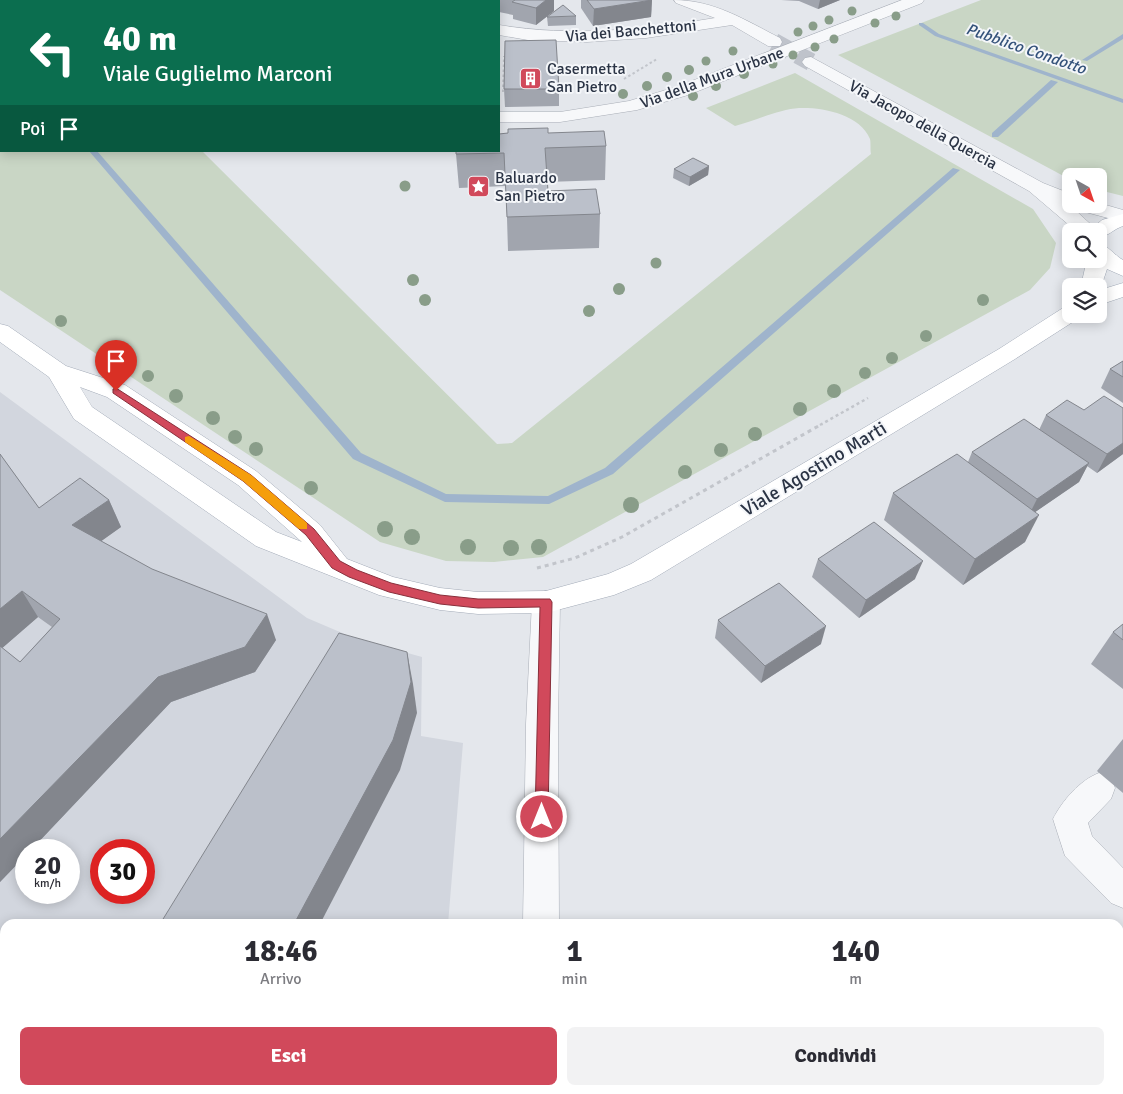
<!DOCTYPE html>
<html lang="it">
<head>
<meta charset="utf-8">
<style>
	body { margin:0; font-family:Signika,sans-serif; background:#f2f2f3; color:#2b2b33; height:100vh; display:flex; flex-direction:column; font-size:19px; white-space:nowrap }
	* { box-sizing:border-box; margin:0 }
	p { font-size:16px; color:#7c7c81 }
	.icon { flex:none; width:28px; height:28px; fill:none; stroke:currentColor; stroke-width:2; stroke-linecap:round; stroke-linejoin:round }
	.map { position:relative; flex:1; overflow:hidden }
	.details { position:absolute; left:0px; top:919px; width:1124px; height:176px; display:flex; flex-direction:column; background:#fff; border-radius:15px 15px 0 0; box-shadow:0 2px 12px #0003 }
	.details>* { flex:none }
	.hud { position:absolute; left:0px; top:0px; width:500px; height:152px; box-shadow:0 2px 12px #0003; background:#0b6e4f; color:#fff; overflow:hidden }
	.needle { width:32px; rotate:140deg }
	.buttons { position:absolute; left:1062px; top:168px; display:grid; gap:10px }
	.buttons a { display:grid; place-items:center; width:45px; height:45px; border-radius:8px; background:#fff; box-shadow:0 2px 12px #0003; font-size:25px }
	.speed { position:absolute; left:15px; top:839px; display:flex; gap:10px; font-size:25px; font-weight:700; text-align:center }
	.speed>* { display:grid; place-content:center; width:65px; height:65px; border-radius:50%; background:#fff; box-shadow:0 2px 12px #0003; line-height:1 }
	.speed small { font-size:12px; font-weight:400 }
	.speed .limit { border:8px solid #d22; background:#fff; color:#111 }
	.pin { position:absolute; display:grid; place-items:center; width:42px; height:42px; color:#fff; margin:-51px -21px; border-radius:50% 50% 50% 0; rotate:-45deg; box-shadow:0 0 5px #0007 }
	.pin .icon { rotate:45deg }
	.me { position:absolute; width:55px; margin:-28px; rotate:0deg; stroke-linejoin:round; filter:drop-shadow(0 0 4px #0008) }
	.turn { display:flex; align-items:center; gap:18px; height:105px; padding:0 20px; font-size:22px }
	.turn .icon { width:65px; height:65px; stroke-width:2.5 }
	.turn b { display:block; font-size:35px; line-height:42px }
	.then { display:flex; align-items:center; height:48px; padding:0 20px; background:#0003; gap:10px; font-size:19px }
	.eta { display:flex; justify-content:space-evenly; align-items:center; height:85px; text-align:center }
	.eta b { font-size:30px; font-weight:700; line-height:35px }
	.cta { display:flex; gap:10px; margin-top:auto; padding:10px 20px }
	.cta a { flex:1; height:58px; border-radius:8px; background:#d1495b; color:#fff; font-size:20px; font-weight:700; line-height:58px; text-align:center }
	.cta a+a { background:#f2f2f3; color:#2b2b33 }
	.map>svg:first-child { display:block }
	.built { fill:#d2d6de; fill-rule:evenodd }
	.green { fill:#c9d6c5 }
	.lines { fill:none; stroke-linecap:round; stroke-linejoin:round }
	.stream { fill:#9fb4cc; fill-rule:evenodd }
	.minor-tunnel { stroke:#bfc3cb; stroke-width:18; stroke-dasharray:18 9; stroke-linecap:butt }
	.minor-casing { stroke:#a9aeb7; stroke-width:1 }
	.major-casing { stroke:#a3abb8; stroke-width:1 }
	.path-far2 { stroke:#c2c5cb; stroke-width:2; stroke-dasharray:2.5 2.5; stroke-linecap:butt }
	.path-far1 { stroke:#c2c5cb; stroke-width:2.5; stroke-dasharray:3 3; stroke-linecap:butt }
	.path { stroke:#c2c5cb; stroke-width:3; stroke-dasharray:4 4; stroke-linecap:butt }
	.minor { fill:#f7f8fa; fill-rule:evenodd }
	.major { fill:#fff; fill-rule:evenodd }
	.tree { fill:#899d89 }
	.wall { fill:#a1a5ae; fill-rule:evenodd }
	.shaded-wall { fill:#83868d }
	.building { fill:#bbc0ca; stroke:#83868d }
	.route { fill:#d1495b; stroke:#882f3b }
	.slow { fill:#f59e0b }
	.labels { text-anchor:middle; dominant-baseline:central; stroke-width:4; stroke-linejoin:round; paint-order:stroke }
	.far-street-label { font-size:16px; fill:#2b3445; stroke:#f4f6f9 }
	.far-water-label { font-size:16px; font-style:italic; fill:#34527a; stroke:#f4f6f9 }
	.far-poi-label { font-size:16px; fill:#2b3445; stroke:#f4f6f9; text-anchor:start }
	.street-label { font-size:19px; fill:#2b3445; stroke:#f4f6f9 }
</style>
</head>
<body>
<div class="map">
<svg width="1123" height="1094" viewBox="0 0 1123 1094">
	<rect width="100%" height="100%" fill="#e4e7ec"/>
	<path class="built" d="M0 392 307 618 354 638 422 657 421 736 463 743 448 924H5V1052H0ZM26 850H69V892H26ZM101 850H144V892H101Z"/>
	<g class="green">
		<path d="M0 0 132 1H1V151H202L497 444 512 443 871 154C870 150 871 143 870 139 860 114 822 107 799 108 780 109 754 121 735 126L706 108 795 73 1033 209 1056 243 1050 268 1030 290 543 557 494 562 446 561 380 542 0 290Z"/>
		<polygon points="981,0 1123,0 1123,196 1099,190 1099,176 1071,176 1071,180 838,55"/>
	</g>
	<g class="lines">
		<g class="stream">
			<polygon points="919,23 923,23 939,34 1123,99 1123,103 935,36 919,25"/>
			<polygon points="1123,34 1123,39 1087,61 1082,60"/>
			<rect x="0" y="41" width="1" height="6"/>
			<polygon points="1051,80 1058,82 998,137 992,137 992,133"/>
			<polygon points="89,151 97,151 361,453 446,494 548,496 605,468 953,168 960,170 613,474 549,504 445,502 353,459"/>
		</g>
		<polyline class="minor-tunnel" points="774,42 811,62"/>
		<defs>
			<g id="minor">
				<polygon points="178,0 196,0 197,1 179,1"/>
				<polygon points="358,0 378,0 379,1 359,1"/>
				<path d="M674 0C714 0 745 20 780 38L782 42 780 46H768L732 25 646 38 587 42 528 40 499 35V25C572 37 642 30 715 18L676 3Z"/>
				<polygon points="902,0 924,0 922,3 688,95 637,110 560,122 499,122 499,112 560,112 629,101 676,87"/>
				<polygon points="811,57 1043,183 1071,194 1071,204 1099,203 1123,210 1123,222 1074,209 1098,231 1076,231 1029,191 805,66 802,62 805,58"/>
				<polygon points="546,591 556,594 560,602 558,724 559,924 523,924 526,724 532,602 536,594"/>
				<path d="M1099 773 1111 777 1115 788 1111 799 1088 823 1092 836 1123 868V908L1111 903 1065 856 1053 819C1062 801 1080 780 1099 773Z"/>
				<rect x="521" y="1090" width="40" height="4"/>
			</g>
			<g id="major">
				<path d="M1123 214V226C1114 229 1108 236 1099 238V231H1089L1102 220Z"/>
				<path d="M1099 244C1109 246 1114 255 1123 260V276L1107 269 1100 290 1123 283V297L1099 305V286H1081L1087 259H1099Z"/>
				<path d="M1071 306V314H1082L1079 318 1015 359 651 580 614 595 546 613 478 614 440 610 379 595 256 546 74 419 49 377 0 342V324L8 326 66 366 125 385 256 471 320 525 347 559 393 577 440 588 478 592 546 591 608 574 631 564 999 349 1063 308ZM80 387 107 397 238 485 302 542 276 532 92 407Z"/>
			</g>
		</defs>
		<use href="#minor" class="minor-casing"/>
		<use href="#major" class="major-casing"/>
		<g class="path-far2">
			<polyline points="624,79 657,59"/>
			<polyline points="503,92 504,56"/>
		</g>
		<polyline class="path-far1" points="820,425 868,398"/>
		<polyline class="path" points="537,568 575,558 622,537 822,424"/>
		<use href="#minor" class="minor"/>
		<use href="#major" class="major"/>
	</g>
	<g class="tree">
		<circle cx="852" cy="11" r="4.5"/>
		<circle cx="896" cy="16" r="4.5"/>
		<circle cx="829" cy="20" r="4.5"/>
		<circle cx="875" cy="23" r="4.5"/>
		<circle cx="813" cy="26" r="4.5"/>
		<circle cx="798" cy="32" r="4.5"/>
		<circle cx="834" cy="39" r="4.5"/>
		<circle cx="815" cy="47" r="4.5"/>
		<circle cx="733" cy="51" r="4.5"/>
		<circle cx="793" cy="55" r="4.5"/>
		<circle cx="706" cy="61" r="4.5"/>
		<circle cx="773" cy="64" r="4.5"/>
		<circle cx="689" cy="70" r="5"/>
		<circle cx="744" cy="74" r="5"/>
		<circle cx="667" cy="77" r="5"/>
		<circle cx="647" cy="86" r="5"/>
		<circle cx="716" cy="86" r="5"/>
		<circle cx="623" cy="94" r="5"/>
		<circle cx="693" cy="96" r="5"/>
		<circle cx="405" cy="186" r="5.5"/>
		<circle cx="656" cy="263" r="5.5"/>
		<circle cx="413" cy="280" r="6"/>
		<circle cx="619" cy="289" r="6"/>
		<circle cx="425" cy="300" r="6"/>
		<circle cx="983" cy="300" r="6"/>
		<circle cx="589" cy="311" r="6"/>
		<circle cx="61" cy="321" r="6"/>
		<circle cx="926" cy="336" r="6"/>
		<circle cx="117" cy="355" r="6"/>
		<circle cx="892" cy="358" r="6"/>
		<circle cx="865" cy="373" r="6"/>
		<circle cx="148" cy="376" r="6"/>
		<circle cx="834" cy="391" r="7"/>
		<circle cx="176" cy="396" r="7"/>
		<circle cx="800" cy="409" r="7"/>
		<circle cx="213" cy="418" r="7"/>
		<circle cx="755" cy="434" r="7"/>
		<circle cx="235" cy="437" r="7"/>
		<circle cx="256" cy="449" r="7"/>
		<circle cx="721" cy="450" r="7"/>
		<circle cx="685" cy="472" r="7"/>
		<circle cx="311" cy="488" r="7"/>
		<circle cx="631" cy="505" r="8"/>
		<circle cx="385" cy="529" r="8"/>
		<circle cx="412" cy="537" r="8"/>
		<circle cx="468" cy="547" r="8"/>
		<circle cx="539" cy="547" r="8"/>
		<circle cx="511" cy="548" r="8"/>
	</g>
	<g class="wall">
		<polygon points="429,0 474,0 472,1 435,1"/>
		<polygon points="484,0 554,0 554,11 536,25 513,19 513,15 499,12 499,1 484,1"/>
		<polygon points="581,0 652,0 651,17 593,26 581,8"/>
		<polygon points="781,0 840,0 818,9 799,1"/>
		<polygon points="576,16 576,25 548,26 547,17"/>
		<polygon points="504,89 559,89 559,106 505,107"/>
		<polygon points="508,133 548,133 606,146 605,180 547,182 548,191 600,214 599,248 508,251 506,186 459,188 456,154"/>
		<polygon points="709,166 708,175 689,186 673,178 674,169"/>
		<polygon points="1123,361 1123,403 1101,388 1110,369"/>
		<polygon points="1123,408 1123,454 1097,473 1087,466 1079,482 1035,512 1025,542 963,585 884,520 893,493 968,462 972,452 1039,430 1046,415 1084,410"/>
		<path d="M0 454 39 508 109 500 121 527 101 541 276 640 255 672 171 702 31 850H26V855L0 882ZM38 617 52 627 20 662 2 648Z"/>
		<polygon points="818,559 915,579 859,618 812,577"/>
		<polygon points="718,620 821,644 761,683 715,638"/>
		<polygon points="1123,624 1123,689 1091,664 1113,632"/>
		<polygon points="1123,739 1123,793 1097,771"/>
	</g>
	<g class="shaded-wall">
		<polygon points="464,0 474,0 472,1 464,1"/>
		<polygon points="546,0 554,0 554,11 536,25 536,8"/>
		<polygon points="652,0 651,17 593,26 594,9"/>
		<polygon points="820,0 840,0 818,9"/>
		<polygon points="709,166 708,175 689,186 690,177"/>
		<polygon points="1123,443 1123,454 1097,473 1107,454"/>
		<polygon points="1089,463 1079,482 1028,517 1037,499"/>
		<polygon points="109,500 121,527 86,552 72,525"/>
		<polygon points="1039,515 1025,542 963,585 975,559"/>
		<polygon points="923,561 915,579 859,618 866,600"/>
		<polygon points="22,591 38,617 0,650 0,609"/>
		<polygon points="267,614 276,640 255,672 171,702 31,850 26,850 26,855 0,882 0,839 158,677"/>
		<polygon points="826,626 821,644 761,683 765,666"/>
		<polygon points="407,652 413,684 417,713 400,770 320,924 294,924"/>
	</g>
	<g class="building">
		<polygon points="515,0 546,0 536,8 512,2"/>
		<polygon points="587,0 652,0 594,9"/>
		<polygon points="563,5 576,16 547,17"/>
		<polygon points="556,40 559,89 504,89 505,41"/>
		<polygon points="548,128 548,133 604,131 606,146 545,148 548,191 596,189 600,214 507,217 504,153 456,154 456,151 499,151 499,134 508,133 508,129"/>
		<polygon points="693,158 709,166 690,177 674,169"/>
		<polygon points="1123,361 1123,377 1110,369"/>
		<polygon points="1104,396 1123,408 1123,443 1107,454 1046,415 1067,400 1084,410"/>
		<polygon points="1024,419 1089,463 1037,499 972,452"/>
		<polygon points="0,454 39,508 80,478 109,500 72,525 152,569 267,614 245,647 158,677 0,839 0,646 20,662 60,619 22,591 0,609"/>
		<polygon points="957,454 1039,515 975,559 893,493"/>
		<polygon points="874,522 923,561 866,600 818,559"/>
		<polygon points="779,583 826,626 765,666 718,620"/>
		<polygon points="1123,624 1123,640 1113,632"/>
		<polygon points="339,633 407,652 411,682 393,740 294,924 160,924"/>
	</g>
	<polygon class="route" points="116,388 251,475 314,529 340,561 357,570 391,583 440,595 478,599 550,599 552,602 548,817 546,821 542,823 537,821 535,817 540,607 478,608 440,604 389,592 349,577 332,568 306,535 243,481 113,393 113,389"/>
	<polygon class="slow" points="189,436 251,475 307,523 307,529 299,529 243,481 185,442 185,437"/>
	<defs>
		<symbol id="building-square" viewBox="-11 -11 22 22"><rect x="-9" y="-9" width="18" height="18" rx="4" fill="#d1495b" stroke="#f4f6f9"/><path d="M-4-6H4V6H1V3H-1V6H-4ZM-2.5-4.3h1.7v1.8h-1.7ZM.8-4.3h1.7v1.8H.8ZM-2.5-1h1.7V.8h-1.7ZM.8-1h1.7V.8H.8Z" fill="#fff"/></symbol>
		<symbol id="sight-square" viewBox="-11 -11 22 22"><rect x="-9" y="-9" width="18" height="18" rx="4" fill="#d1495b" stroke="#f4f6f9"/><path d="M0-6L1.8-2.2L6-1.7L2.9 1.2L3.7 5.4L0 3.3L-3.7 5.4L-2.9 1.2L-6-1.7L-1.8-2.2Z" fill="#fff"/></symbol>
	</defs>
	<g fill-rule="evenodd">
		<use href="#building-square" x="518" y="66" width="25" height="25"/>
		<use href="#sight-square" x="466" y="174" width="25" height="25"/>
	</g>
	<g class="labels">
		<g class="far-street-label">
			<text transform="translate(631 31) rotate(-5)">Via dei Bacchettoni</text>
			<text transform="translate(712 78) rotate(-20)">Via della Mura Urbane</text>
			<text transform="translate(923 125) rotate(29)">Via Jacopo della Quercia</text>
		</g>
		<g class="far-water-label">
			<text transform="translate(1026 49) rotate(19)">Pubblico Condotto</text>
		</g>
		<g class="far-poi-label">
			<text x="547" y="69">Casermetta<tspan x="547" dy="18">San Pietro</tspan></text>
			<text x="495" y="178">Baluardo<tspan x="495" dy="18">San Pietro</tspan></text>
		</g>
		<g class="street-label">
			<text transform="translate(814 469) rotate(-31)">Viale Agostino Marti</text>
		</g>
	</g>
</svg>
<div class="buttons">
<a><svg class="needle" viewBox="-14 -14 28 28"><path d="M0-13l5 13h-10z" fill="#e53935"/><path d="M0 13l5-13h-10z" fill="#7c7c81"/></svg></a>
<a><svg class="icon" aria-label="search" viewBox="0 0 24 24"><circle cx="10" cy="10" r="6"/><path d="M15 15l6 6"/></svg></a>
<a><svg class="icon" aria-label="layers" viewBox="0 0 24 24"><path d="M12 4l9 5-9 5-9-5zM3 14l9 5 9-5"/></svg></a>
</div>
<div class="speed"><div>20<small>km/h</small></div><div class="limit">30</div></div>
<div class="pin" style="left:116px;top:391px;background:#d93025"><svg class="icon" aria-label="arrive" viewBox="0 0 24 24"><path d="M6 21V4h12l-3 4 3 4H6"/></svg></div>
<svg class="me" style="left:542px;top:817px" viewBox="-20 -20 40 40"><circle r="17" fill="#d1495b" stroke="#fff" stroke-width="3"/><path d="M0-11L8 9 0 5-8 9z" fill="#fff"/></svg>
<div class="hud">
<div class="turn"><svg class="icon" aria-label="left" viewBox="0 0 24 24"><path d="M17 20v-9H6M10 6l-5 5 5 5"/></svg><div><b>40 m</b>Viale Guglielmo Marconi</div></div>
<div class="then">Poi<svg class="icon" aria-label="arrive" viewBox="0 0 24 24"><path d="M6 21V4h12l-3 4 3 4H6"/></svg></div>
</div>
<section class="details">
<div class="eta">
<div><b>18:46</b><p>Arrivo</p></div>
<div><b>1</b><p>min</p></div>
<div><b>140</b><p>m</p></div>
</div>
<div class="cta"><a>Esci</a><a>Condividi</a></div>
</section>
</div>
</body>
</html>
